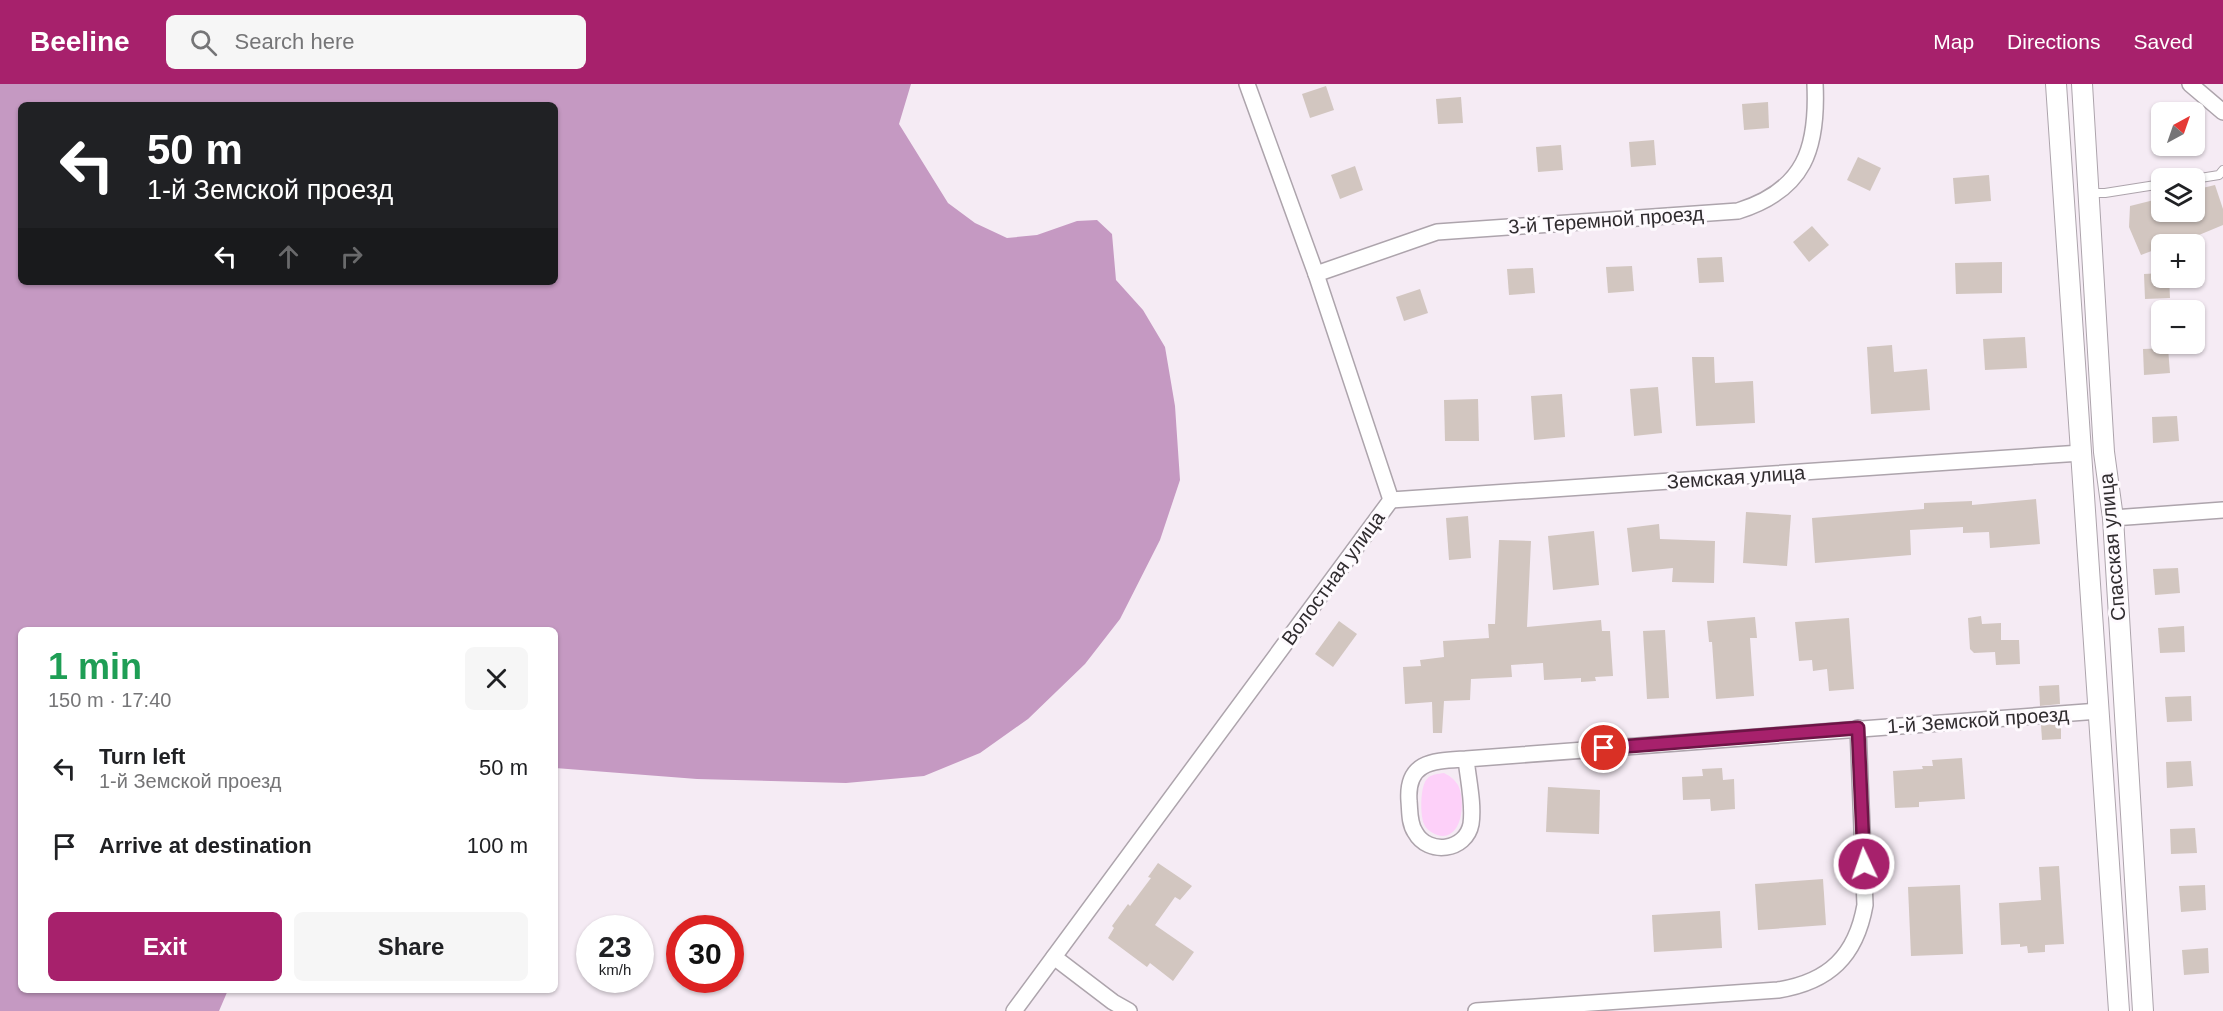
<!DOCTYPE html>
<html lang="en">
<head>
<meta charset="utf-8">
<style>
	body { margin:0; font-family:Helvetica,sans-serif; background:#f6f6f6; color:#202124; height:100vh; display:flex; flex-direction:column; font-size:22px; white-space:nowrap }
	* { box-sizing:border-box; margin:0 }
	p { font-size:20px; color:#757577 }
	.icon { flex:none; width:33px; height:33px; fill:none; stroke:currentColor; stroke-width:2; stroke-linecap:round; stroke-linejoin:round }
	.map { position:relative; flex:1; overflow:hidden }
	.details { position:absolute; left:18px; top:543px; width:540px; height:366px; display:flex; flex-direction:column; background:#fff; border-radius:9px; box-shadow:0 2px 4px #0004 }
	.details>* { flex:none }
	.banner { position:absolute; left:18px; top:18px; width:540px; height:183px; border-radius:9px; box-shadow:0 2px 4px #0004; background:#202124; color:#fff; overflow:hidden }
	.needle { width:39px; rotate:40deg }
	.buttons { position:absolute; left:2151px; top:18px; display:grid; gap:12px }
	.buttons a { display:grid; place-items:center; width:54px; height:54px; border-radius:9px; background:#fff; box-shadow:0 2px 4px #0004; font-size:30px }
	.speed { position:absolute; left:576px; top:831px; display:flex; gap:12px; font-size:30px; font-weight:700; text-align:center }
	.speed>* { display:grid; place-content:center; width:78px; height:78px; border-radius:50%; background:#fff; box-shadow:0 2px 4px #0004; line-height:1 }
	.speed small { font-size:15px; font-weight:400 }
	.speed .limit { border:9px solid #d22; background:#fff; color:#111 }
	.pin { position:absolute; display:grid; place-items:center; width:51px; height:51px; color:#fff; margin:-26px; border:3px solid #fff; border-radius:50%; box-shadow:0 2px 6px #0007 }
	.me { position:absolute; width:66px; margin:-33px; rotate:357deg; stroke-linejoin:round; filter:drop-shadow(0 0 4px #0008) }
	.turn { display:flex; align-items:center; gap:21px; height:126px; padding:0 30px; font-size:27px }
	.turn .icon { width:78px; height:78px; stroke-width:2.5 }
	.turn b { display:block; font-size:42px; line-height:51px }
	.lanes { display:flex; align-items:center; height:57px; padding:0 30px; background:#0003; justify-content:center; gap:30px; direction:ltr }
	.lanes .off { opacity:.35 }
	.round { display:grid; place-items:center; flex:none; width:63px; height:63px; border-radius:9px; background:#f6f6f6 }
	.head { display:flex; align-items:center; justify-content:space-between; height:102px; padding:0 30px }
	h1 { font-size:36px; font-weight:600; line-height:45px; color:#1e9e55 }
	.action { display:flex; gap:12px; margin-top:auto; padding:12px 30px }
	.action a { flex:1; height:69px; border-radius:9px; background:#a7216c; color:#fff; font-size:24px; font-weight:600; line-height:69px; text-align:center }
	.action a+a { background:#f6f6f6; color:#202124 }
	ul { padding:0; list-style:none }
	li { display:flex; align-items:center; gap:18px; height:78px; padding:0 30px }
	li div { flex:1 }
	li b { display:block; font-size:22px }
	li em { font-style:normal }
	header { display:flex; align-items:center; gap:36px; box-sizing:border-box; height:84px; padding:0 30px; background:#a7216c; color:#fff }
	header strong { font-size:28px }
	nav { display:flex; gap:33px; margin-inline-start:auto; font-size:21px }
	.search { width:420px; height:54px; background:#f6f6f6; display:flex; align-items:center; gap:15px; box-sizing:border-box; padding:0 21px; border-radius:9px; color:#757577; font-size:22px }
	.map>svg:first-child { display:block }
	.green { fill:#fdd0f9 }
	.forest { fill:#c599c2; fill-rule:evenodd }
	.building { fill:#d2c6c0 }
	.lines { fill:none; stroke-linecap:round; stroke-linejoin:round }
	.service-casing { stroke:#ada4ac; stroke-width:10 }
	.minor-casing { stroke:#ada4ac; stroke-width:18 }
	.tertiary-casing { stroke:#ada4ac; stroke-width:22 }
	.service { stroke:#fff; stroke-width:8 }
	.minor { stroke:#fff; stroke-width:15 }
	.tertiary { stroke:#fff; stroke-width:20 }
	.route-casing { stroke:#6d1546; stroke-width:15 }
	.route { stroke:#a7216c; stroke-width:10 }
	.labels { text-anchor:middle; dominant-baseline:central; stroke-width:6; stroke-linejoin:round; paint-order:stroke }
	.street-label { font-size:20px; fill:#302c2f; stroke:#fefafe }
</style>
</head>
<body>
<header>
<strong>Beeline</strong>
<div class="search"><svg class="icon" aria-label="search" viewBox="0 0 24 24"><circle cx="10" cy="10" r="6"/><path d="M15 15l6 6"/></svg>Search here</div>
<nav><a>Map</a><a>Directions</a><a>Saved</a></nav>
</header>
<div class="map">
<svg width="2223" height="927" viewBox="0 0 2223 927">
	<rect width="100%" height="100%" fill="#f5ebf4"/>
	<path class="green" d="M1444 689C1450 692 1454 695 1458 701 1465 714 1464 751 1443 752 1436 752 1426 746 1424 740 1420 731 1420 702 1427 695 1431 690 1438 690 1444 689Z"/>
	<path class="forest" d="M0 0H911L899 40 948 119 975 139 1007 154 1037 151 1077 137 1097 136 1112 150 1116 196 1143 226 1165 263 1175 322 1180 396 1160 456 1120 535 1085 580 1028 635 980 669 924 692 846 699 697 695 555 684V546H21V906H228L219 927H0ZM21 21H555V198H21Z"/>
	<g class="building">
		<polygon points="1326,2 1334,26 1310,34 1302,10"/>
		<polygon points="1461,13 1463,39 1438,40 1436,15"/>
		<polygon points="1768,18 1769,44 1744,46 1742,20"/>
		<polygon points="1654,56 1656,81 1631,83 1629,58"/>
		<polygon points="1561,61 1563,86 1538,88 1536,63"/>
		<polygon points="1858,73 1881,84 1870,107 1847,96"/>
		<polygon points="1355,82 1363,106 1340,115 1331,91"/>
		<polygon points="1989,91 1991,117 1955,120 1953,94"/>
		<polygon points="2215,101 2223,125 2223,141 2199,151 2203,160 2162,160 2162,163 2141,171 2129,143 2130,122 2162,114 2162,128 2194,128 2194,106"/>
		<polygon points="1812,142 1829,161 1809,178 1793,158"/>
		<polygon points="1722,173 1724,198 1699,199 1697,174"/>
		<polygon points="2002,178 2002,209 1956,210 1955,179"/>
		<polygon points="1632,182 1634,207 1608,209 1606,183"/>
		<polygon points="1533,184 1535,209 1509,211 1507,185"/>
		<polygon points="2162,189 2162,194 2169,194 2170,214 2145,215 2144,190"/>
		<polygon points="1420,205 1428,229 1404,237 1396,213"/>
		<polygon points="2025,253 2027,284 1985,286 1983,255"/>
		<polygon points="1892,261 1894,288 1927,285 1930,326 1871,330 1867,263"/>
		<polygon points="2168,264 2170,289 2144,291 2143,265"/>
		<polygon points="1692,273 1714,273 1715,299 1753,297 1755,339 1696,342"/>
		<polygon points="1658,303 1662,349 1634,352 1630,305"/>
		<polygon points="1562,310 1565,353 1534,356 1531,312"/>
		<polygon points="1478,315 1479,357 1445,357 1444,316"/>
		<polygon points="2177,332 2179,357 2153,359 2152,333"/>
		<polygon points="2036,415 2040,460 1990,464 1989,448 1963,449 1963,443 1910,446 1911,471 1815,479 1812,434 1924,425 1924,419 1972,417 1972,421"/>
		<polygon points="1746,428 1791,431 1787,482 1743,479"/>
		<polygon points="1468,432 1471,474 1449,476 1446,434"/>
		<polygon points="1659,440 1660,455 1715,457 1714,499 1672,498 1673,484 1632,488 1627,444"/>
		<polygon points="1594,447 1599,501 1553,506 1548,452"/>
		<polygon points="1499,456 1531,457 1527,543 1601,536 1602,547 1610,547 1613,592 1595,593 1596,597 1581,598 1581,594 1544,596 1543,579 1511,581 1512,593 1471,595 1470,616 1444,617 1442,649 1433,649 1432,618 1405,620 1403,583 1421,582 1420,576 1444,573 1443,557 1489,554 1488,540 1495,540"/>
		<polygon points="2178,484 2180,509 2155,511 2153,485"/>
		<polygon points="1981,532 1982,540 2001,539 2001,556 2019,556 2020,580 1996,581 1995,568 1974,569 1970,565 1968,534"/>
		<polygon points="1755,533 1757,554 1750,554 1754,612 1716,615 1712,558 1709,558 1707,537"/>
		<polygon points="1849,534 1854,605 1829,607 1827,585 1813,587 1812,576 1799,577 1795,538"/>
		<polygon points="1339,537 1357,550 1333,583 1315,570"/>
		<polygon points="2184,542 2185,568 2160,569 2158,544"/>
		<polygon points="1665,546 1669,614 1647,615 1643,547"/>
		<polygon points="2059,601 2060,620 2040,622 2039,602"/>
		<polygon points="2191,612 2192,637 2167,638 2165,613"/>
		<polygon points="2061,640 2061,655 2042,656 2041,641"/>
		<polygon points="1962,674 1965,715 1919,718 1919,723 1895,724 1893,687 1923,685 1922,682 1933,682 1932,676"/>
		<polygon points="2191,677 2193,702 2167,704 2166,678"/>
		<polygon points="1722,684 1723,696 1734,695 1735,725 1711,727 1710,715 1683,716 1682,693 1703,692 1702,685"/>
		<polygon points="1548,703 1600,706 1599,750 1546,748"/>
		<polygon points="2195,744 2197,769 2171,770 2170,745"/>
		<polygon points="1158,779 1192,802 1180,816 1175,813 1155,841 1194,868 1173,897 1150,879 1147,883 1108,854 1114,844 1112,842 1128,820 1130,822 1151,794 1148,793"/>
		<polygon points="2059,782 2064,860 2045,861 2045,868 2028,869 2027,862 2020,863 2020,860 2001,861 1999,819 2041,816 2039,783"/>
		<polygon points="1823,795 1826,841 1758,846 1755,800"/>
		<polygon points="1960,801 1963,870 1911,872 1908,803"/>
		<polygon points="2205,801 2206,826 2181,828 2179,802"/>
		<polygon points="1720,827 1722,864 1654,868 1652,831"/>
		<polygon points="2208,864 2209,889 2184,891 2182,866"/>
	</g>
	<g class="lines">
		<defs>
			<g id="service">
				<polyline points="2194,95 2219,91 2223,86"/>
				<polyline points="2090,109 2105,109 2162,100"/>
			</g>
			<g id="minor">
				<polyline points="1247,0 1316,190 1391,416"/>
				<polyline points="2190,0 2223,28"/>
				<path d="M1316 190 1437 148 1738 127C1805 106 1818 64 1815 0"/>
				<polyline points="1391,416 2081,369"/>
				<polyline points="2113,434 2223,426"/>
				<path d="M1466 675C1435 677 1406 676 1409 717 1410 727 1409 739 1415 748 1428 772 1466 767 1471 740 1474 720 1468 695 1466 675L2099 627"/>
				<polyline points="1054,873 1113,918 1129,927"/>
				<polyline points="1014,927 1391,416"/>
				<path d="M1476 927 1778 906C1829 898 1856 872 1865 821L1858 644"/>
			</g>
			<g id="tertiary">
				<polyline points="2056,0 2119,927"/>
				<polyline points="2082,0 2104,368 2113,434 2143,927"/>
			</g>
		</defs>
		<use href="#service" class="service-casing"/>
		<use href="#minor" class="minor-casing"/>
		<use href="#tertiary" class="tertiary-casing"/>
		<use href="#service" class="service"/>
		<use href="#minor" class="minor"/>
		<use href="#tertiary" class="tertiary"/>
	</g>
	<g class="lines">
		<defs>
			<polyline id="route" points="1604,664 1858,644 1864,780"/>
		</defs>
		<use href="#route" class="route-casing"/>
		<use href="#route" class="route"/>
	</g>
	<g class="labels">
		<g class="street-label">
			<text transform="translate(1606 136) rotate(-4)">3-й Теремной проезд</text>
			<text transform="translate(1736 393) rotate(-4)">Земская улица</text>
			<text transform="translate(2112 463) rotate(-95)">Спасская улица</text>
			<text transform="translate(1333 494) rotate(-54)">Волостная улица</text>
			<text transform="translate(1978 636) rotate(-4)">1-й Земской проезд</text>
		</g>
	</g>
</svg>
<div class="buttons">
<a><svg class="needle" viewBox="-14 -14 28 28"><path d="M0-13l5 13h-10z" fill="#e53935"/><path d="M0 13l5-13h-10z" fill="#757577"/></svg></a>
<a><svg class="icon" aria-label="layers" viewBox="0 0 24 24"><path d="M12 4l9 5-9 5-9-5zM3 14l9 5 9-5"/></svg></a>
<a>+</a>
<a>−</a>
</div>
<div class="speed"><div>23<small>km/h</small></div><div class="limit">30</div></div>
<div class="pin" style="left:1604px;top:664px;background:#d93025"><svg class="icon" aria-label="arrive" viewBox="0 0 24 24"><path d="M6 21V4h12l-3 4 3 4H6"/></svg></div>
<svg class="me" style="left:1864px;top:780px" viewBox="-20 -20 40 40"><circle r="17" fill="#a7216c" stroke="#fff" stroke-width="3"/><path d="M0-11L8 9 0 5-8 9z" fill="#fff"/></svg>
<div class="banner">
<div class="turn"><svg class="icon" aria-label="left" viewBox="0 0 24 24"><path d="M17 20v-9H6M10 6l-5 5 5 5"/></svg><div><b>50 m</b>1-й Земской проезд</div></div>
<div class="lanes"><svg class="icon" aria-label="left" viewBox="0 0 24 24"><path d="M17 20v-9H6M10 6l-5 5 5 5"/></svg><svg class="icon off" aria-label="ahead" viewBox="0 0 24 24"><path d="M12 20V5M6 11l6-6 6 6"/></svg><svg class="icon off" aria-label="right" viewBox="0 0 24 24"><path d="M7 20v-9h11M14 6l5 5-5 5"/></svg></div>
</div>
<section class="details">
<div class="head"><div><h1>1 min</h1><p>150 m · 17:40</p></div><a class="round"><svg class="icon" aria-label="close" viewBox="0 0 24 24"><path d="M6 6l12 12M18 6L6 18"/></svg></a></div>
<ul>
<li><svg class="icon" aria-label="left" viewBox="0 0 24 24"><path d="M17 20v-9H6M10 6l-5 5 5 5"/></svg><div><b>Turn left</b><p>1-й Земской проезд</p></div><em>50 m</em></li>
<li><svg class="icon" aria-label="arrive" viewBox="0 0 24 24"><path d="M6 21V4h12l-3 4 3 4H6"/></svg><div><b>Arrive at destination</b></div><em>100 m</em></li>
</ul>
<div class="action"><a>Exit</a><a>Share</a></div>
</section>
</div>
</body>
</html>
